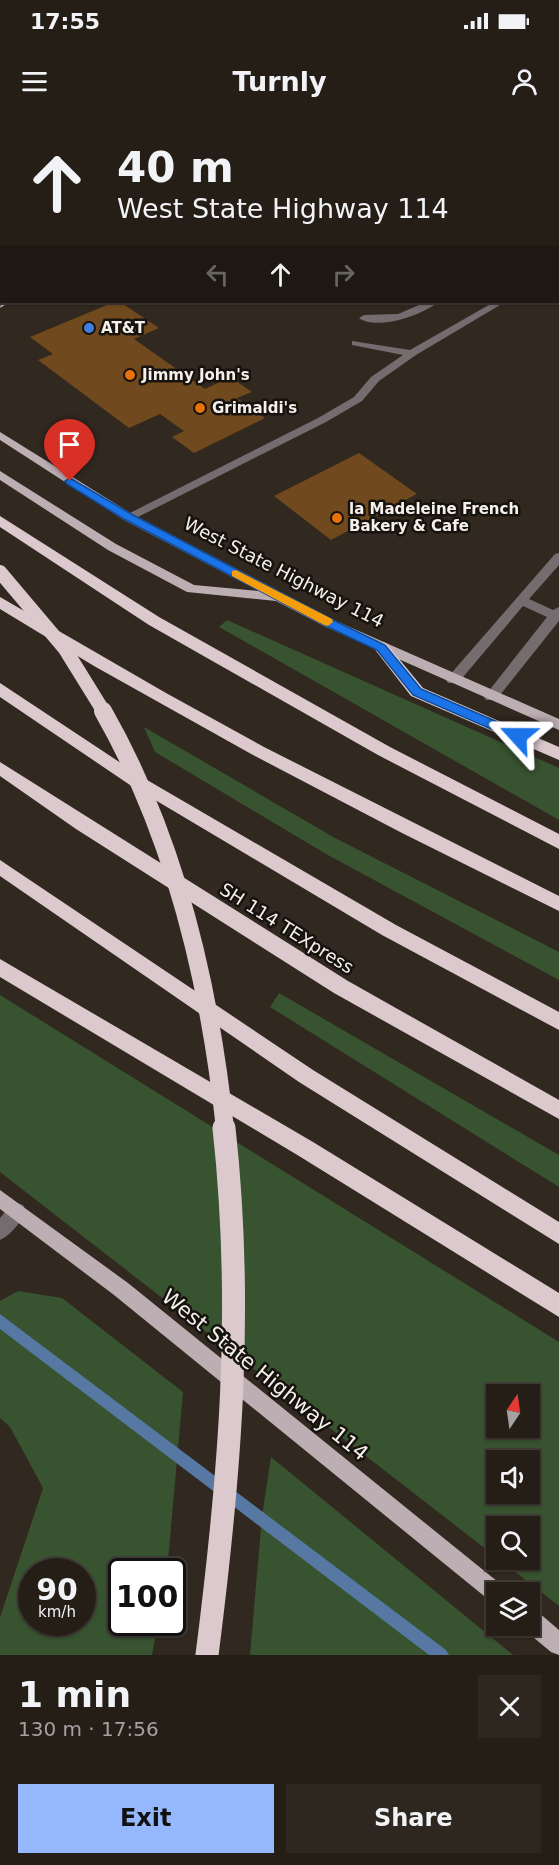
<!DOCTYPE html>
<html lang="en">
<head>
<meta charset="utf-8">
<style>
	body { margin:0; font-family:"DejaVu Sans",sans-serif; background:#2d2720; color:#f1f3f6; height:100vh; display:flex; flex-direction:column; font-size:22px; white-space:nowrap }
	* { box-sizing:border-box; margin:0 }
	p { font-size:20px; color:#a3a2a1 }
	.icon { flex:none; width:33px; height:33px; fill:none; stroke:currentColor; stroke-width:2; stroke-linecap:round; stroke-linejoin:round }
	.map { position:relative; height:1535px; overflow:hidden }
	.panel { display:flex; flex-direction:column; background:#251e17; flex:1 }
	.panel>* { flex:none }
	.guide { position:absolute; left:0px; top:0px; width:560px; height:183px; box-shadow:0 2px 4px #0004,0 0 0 2px #423c36; background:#251e17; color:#f1f3f6; overflow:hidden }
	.needle { width:39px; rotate:13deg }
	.tools { position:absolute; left:486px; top:1264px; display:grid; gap:12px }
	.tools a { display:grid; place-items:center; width:54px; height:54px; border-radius:0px; background:#251e17; box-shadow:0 2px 4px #0004,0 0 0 2px #423c36; font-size:30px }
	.speed { position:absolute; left:18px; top:1438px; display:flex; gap:12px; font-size:30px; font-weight:700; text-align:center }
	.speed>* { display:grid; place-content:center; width:78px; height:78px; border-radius:50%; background:#251e17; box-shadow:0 2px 4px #0004,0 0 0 2px #423c36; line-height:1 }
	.speed small { font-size:15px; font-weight:400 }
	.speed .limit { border:3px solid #111; border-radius:9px; background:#fff; color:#111 }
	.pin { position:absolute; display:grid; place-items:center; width:51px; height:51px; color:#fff; margin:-62px -26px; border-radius:50% 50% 50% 0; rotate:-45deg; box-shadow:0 0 6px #0007 }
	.pin .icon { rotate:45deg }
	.me { position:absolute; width:66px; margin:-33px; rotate:294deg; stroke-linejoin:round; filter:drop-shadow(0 0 4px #0008) }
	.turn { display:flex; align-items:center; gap:21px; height:126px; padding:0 18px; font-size:27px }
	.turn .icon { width:78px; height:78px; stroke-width:2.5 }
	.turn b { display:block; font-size:42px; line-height:51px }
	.lanes { display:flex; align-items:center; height:57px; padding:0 18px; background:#0003; justify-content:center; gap:30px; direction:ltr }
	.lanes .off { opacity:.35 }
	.round { display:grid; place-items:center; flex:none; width:63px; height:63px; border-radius:0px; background:#2d2720 }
	.headline { display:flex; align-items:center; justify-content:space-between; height:102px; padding:0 18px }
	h1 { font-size:36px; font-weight:700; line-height:45px }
	.cta { display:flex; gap:12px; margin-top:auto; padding:12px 18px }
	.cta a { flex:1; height:69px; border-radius:0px; background:#95b7fd; color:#111; font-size:24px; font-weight:700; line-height:69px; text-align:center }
	.cta a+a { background:#2d2720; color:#f1f3f6 }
	.status { display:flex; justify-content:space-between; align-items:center; height:42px; padding:0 30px; background:#251e17; direction:ltr }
	.status svg { height:16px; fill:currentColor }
	header { display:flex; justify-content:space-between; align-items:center; height:78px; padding:0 18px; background:#251e17; font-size:27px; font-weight:700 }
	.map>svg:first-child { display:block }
	.green { fill:#37532f; fill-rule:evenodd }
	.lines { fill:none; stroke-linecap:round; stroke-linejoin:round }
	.stream { fill:#5678a3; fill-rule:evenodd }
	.building { fill:#704a1e }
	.minor { fill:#746c6f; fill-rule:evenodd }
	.major { fill:#bdaeb3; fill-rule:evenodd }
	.highway { fill:#dbc9ce; fill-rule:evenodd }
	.highway-bridge-far2 { stroke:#dbc9ce; stroke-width:14 }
	.highway-bridge-far1 { stroke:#dbc9ce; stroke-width:18 }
	.highway-bridge { stroke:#dbc9ce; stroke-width:23 }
	.route { fill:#1a73e8; stroke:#114b97; stroke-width:1.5 }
	.slow { fill:#f59e0b }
	.shop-dot { fill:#3f7fe0; stroke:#16120e; stroke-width:2 }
	.food-dot { fill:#e8710a; stroke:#16120e; stroke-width:2 }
	.labels { text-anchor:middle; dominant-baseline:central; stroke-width:5; stroke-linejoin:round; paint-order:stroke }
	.far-poi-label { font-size:15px; font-weight:bold; fill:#f6f0ea; stroke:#16120e; text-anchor:start }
	.street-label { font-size:18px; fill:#f6f0ea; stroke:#16120e }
	.near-street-label { font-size:21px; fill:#f6f0ea; stroke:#16120e }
</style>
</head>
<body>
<div class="status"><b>17:55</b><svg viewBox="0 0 49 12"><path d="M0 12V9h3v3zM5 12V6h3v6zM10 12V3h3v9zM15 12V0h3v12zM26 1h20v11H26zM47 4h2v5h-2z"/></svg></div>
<header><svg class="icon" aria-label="menu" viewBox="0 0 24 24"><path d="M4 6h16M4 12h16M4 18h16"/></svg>Turnly<svg class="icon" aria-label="person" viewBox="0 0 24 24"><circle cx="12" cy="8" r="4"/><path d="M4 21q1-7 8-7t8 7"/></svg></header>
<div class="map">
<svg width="559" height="1535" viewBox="0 0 559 1535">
	<rect width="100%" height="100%" fill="#31281f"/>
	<g class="green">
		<polygon points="227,500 559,648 559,700 219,507"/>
		<polygon points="144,607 335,718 559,832 559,860 326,734 155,632"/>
		<polygon points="279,873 559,1035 559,1067 270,887"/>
		<path d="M0 875 559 1222V1486L500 1440H530V1407H496V1437L0 1052ZM496 1275H530V1308H496ZM496 1341H530V1374H496Z"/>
		<path d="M18 1171 62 1178 183 1272 167 1452H122V1503H158L152 1535H0V1497L43 1368 10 1307 0 1298V1181ZM32 1452H82V1503H32Z"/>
		<polygon points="271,1337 513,1535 250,1535 262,1396"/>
	</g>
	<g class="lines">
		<polygon class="stream" points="0,1194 446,1530 449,1535 429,1535 0,1209"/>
	</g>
	<g class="building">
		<polygon points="114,182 120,182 159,208 134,219 205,269 230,257 252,272 237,278 265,298 194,333 172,317 184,311 160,294 129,308 38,240 53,234 30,217"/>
		<polygon points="359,333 417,374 331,420 274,376"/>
	</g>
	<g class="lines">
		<g class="minor">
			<polygon points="171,0 181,0 182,2 172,2"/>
			<polygon points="223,0 234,0 222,2"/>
			<polygon points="540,0 550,0 551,2 541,2"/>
			<rect x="558" y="4" width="1" height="6"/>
			<rect x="558" y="87" width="1" height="7"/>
			<rect x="558" y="107" width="1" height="7"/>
			<path d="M426 182H438C423 195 377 211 359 198L364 195 398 194Z"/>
			<polygon points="494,182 505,182 416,235 379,261 362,281 326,302 132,400 128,401 122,397 318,298 354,277 371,257 403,235 352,225 352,221 410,230"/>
			<polygon points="559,433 559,445 529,479 553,490 559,487 559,501 496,580 486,580 484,577 547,497 523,486 458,563 448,563 446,560 448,557 555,434"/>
			<path d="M17 1083 23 1085 26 1091C21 1102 11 1115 0 1120V1098L11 1085Z"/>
		</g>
		<g class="major">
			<polygon points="348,0 359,0 347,2"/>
			<polygon points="404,0 415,0 403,2"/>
			<rect x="0" y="143" width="2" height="6"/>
			<polygon points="2,180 2,182 10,182 0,188"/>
			<polygon points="0,312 132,394 336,501 559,599 559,610 326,507 276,481 187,472 108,430 0,360 0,351 116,424 194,465 259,471 124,400 0,320"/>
			<polygon points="0,1070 128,1163 503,1466 507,1473 496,1473 496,1484 489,1480 114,1175 0,1089"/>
			<polygon points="530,1489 538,1492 559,1510 559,1535 551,1532 522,1508 530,1506"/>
		</g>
		<g class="highway">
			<polygon points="0,396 159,497 390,627 559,714 559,729 378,635 149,505 0,407"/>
			<polygon points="0,477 166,573 264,627 559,776 559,791 402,713 253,635 94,546 0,489"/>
			<polygon points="381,522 386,523 423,568 559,627 559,640 411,576 373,527 376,523"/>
			<polygon points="0,563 142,657 396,805 559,892 559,910 382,815 130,665 0,577"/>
			<polygon points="0,642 348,861 559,980 559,999 334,873 76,709 0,656"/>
			<polygon points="0,740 313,950 559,1102 559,1124 299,962 0,756"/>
			<polygon points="0,839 313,1022 559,1173 559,1197 299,1036 0,857"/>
		</g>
		<polyline class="highway-bridge-far2" points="0,452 65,529 104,592"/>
		<path class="highway-bridge-far1" d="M103 591C175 717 210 866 225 1009"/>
		<path class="highway-bridge" d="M207 1535C230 1355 244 1189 224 1008"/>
	</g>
	<polygon class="route" points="70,358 131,394 335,501 385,525 421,569 523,613 525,616 523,619 514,619 413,575 377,530 326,506 124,399 67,364 65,361"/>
	<polygon class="slow" points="236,450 332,499 333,502 328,506 324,505 232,456 232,451"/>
	<circle class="shop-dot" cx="89" cy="208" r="6"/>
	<g class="food-dot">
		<circle cx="130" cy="255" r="6"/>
		<circle cx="200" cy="288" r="6"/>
		<circle cx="337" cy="398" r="6"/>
	</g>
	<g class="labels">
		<g class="far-poi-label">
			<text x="101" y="208">AT&amp;T</text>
			<text x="142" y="255">Jimmy John's</text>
			<text x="212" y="288">Grimaldi's</text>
			<text x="349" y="389">la Madeleine French<tspan x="349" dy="17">Bakery &amp; Cafe</tspan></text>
		</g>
		<g class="street-label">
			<text transform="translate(284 452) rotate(27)">West State Highway 114</text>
			<text transform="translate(287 808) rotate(32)">SH 114 TEXpress</text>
		</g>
		<g class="near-street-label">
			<text transform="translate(265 1255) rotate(39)">West State Highway 114</text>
		</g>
	</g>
</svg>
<div class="tools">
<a><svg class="needle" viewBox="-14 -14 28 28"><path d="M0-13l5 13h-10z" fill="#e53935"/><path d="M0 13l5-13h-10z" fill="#a3a2a1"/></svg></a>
<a><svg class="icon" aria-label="sound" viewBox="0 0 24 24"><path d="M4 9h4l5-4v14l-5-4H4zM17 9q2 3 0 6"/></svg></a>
<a><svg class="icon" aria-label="search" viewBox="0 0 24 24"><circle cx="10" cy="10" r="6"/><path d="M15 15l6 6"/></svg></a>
<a><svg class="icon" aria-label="layers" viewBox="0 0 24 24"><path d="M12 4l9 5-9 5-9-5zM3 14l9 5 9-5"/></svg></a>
</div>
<div class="speed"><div>90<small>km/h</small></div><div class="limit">100</div></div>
<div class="pin" style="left:70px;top:361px;background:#d93025"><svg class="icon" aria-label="arrive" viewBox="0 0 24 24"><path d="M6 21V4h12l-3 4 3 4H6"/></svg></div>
<svg class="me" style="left:518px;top:616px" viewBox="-20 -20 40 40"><path d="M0-17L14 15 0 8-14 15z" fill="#1a73e8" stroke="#fff" stroke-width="4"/></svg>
<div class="guide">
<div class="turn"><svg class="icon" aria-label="ahead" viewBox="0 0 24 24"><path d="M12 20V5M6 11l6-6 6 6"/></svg><div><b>40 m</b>West State Highway 114</div></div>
<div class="lanes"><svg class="icon off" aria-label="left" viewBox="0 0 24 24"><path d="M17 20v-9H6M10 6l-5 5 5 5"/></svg><svg class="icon" aria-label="ahead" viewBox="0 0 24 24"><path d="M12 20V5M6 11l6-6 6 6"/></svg><svg class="icon off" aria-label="right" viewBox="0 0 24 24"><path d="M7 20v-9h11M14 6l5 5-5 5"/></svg></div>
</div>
</div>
<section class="panel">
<div class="headline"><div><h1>1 min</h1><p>130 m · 17:56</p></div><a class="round"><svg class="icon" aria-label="close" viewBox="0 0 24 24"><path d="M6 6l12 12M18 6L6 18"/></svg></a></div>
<div class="cta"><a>Exit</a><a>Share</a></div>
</section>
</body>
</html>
